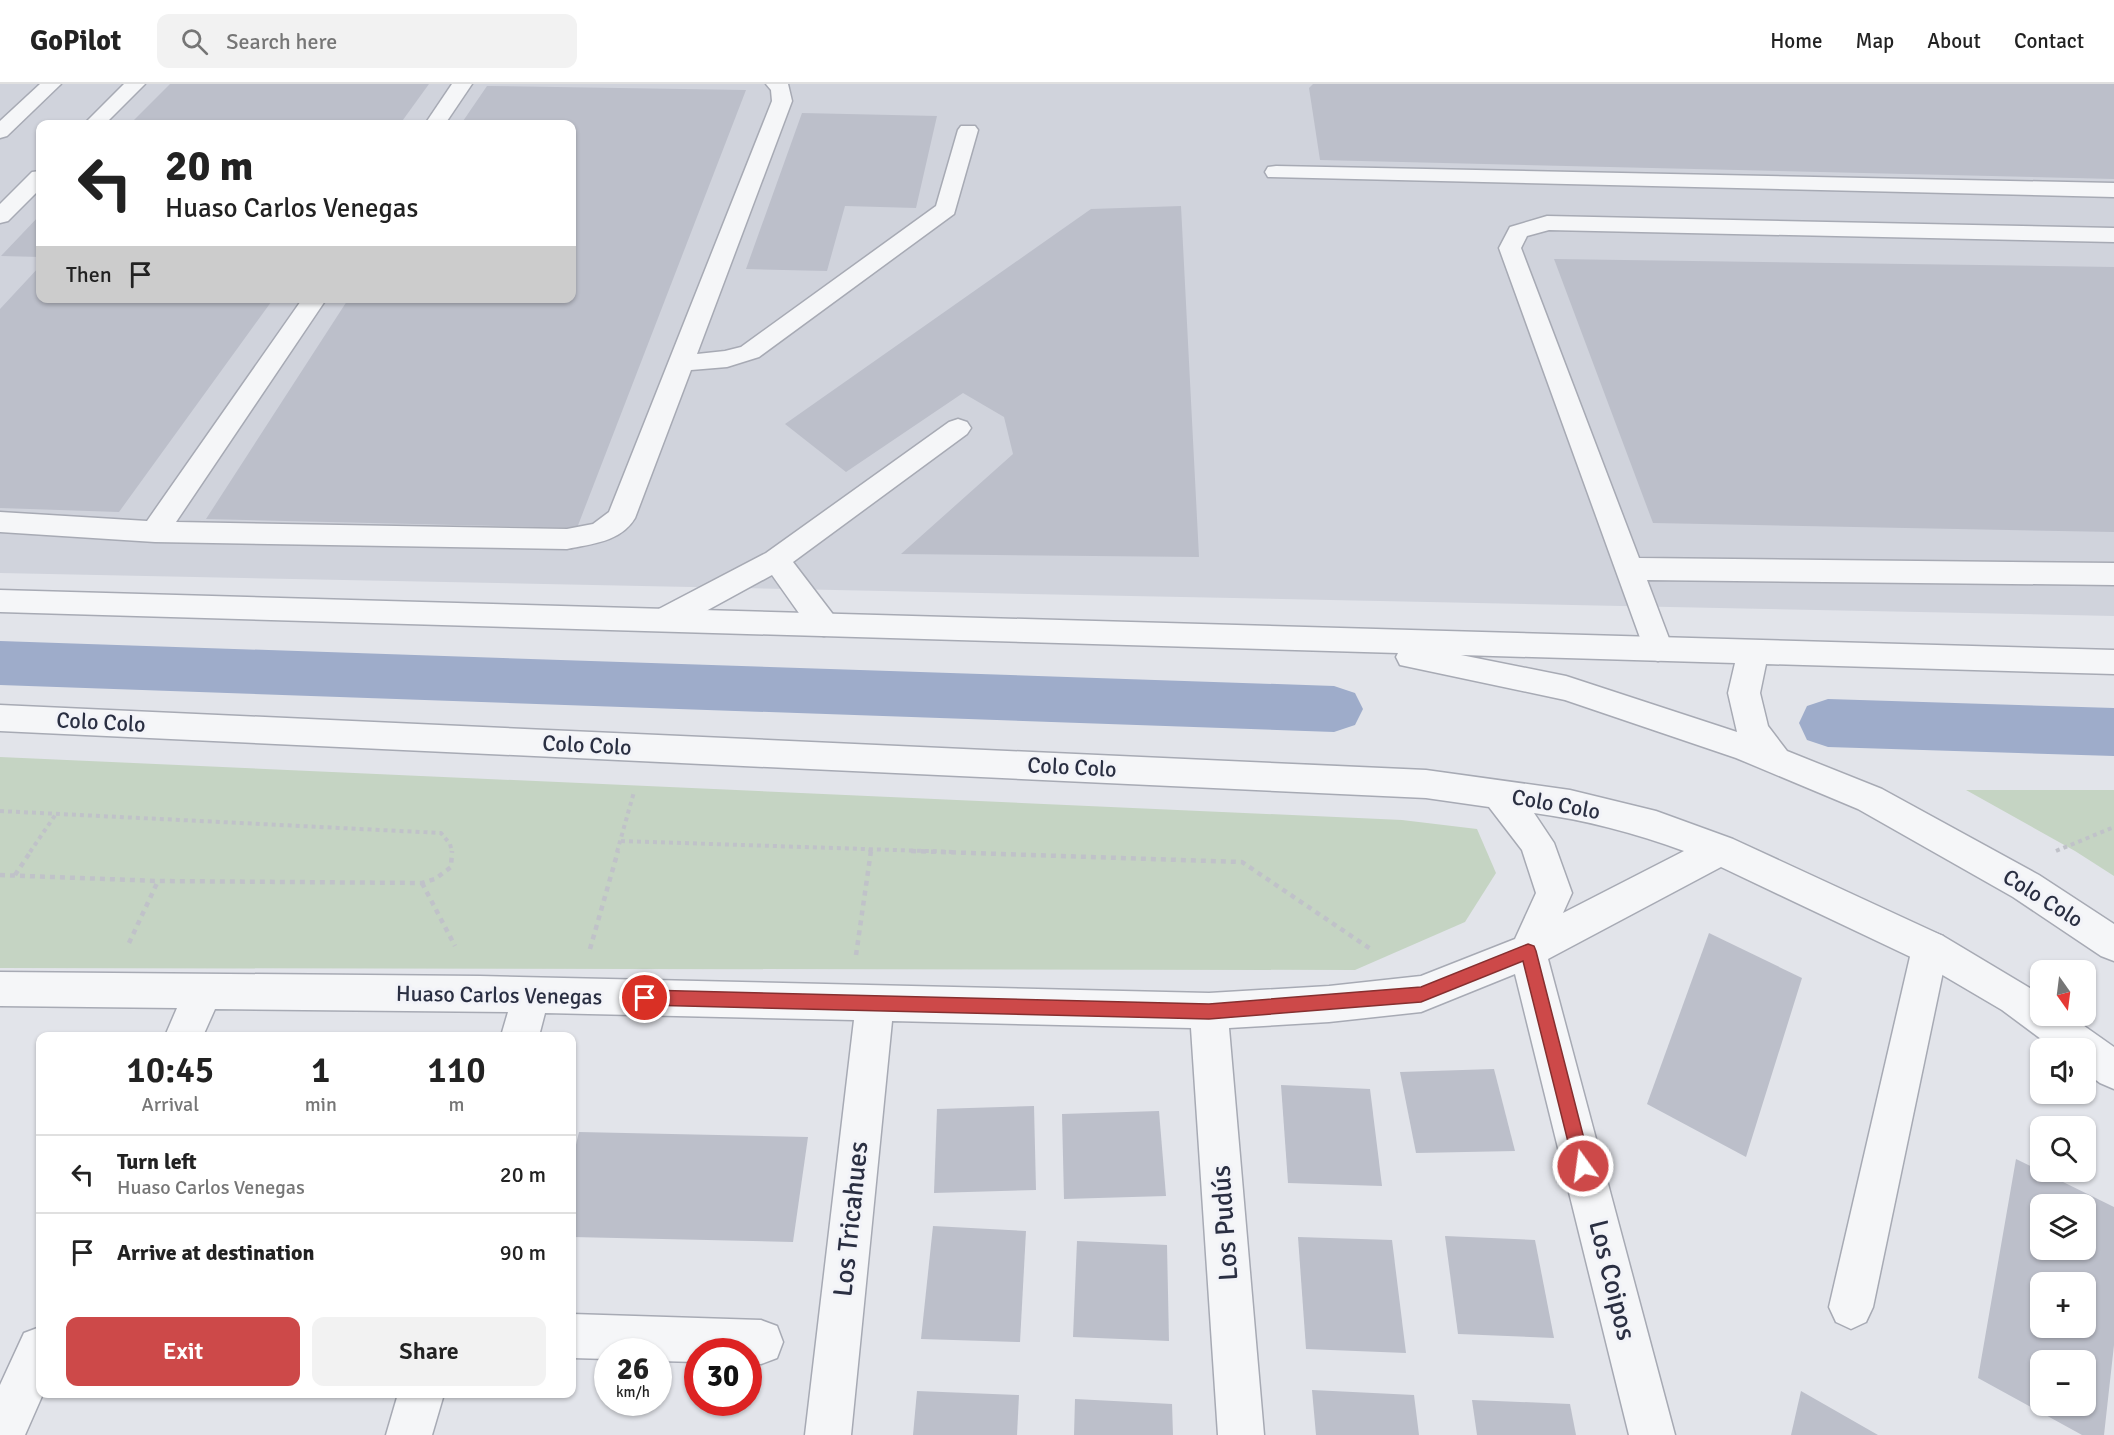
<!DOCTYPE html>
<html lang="en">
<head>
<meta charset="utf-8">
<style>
	body { margin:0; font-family:Signika,sans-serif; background:#f2f2f2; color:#222; height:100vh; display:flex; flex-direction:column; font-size:22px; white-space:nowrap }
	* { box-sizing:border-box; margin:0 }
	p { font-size:20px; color:#767676 }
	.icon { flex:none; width:33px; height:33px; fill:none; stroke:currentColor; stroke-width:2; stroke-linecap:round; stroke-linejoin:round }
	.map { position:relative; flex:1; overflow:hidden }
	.panel { position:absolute; left:36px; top:948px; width:540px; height:366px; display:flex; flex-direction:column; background:#fff; border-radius:12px; box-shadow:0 2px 4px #0004 }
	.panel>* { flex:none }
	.banner { position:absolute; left:36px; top:36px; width:540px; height:183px; border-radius:12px; box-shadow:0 2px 4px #0004; background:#fff; color:#222; overflow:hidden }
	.needle { width:39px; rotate:166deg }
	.buttons { position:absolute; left:2030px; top:876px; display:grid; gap:12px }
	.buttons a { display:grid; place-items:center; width:66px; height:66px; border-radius:12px; background:#fff; box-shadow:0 2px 4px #0004; font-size:30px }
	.speed { position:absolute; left:594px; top:1254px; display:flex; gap:12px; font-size:30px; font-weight:700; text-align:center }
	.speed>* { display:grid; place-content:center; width:78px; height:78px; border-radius:50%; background:#fff; box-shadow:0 2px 4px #0004; line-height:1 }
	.speed small { font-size:15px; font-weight:400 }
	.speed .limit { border:9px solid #d22; background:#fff; color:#111 }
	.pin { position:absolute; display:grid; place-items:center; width:51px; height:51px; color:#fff; margin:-26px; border:3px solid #fff; border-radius:50%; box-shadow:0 2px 6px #0007 }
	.me { position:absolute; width:66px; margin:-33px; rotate:346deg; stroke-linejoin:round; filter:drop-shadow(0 0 4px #0008) }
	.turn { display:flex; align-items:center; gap:21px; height:126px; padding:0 30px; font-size:27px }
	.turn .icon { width:78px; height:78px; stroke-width:2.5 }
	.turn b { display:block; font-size:42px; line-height:51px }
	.then { display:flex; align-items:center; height:57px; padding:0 30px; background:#0003; gap:12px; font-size:22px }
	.eta { display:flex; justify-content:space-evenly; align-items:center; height:102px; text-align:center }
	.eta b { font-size:36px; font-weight:600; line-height:42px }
	.action { display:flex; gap:12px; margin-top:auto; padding:12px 30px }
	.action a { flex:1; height:69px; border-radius:12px; background:#cd4949; color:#fff; font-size:24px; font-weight:600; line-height:69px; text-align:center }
	.action a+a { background:#f2f2f2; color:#222 }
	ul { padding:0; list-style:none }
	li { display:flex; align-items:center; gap:18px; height:78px; padding:0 30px; border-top:2px solid #e0e0e0 }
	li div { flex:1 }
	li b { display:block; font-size:22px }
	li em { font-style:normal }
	header { display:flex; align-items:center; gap:36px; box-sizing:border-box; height:84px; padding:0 30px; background:#fff; border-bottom:2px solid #e0e0e0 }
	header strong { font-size:28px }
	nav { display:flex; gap:33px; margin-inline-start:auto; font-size:21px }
	.search { width:420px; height:54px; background:#f2f2f2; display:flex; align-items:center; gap:15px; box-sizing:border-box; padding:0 21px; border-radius:12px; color:#767676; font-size:22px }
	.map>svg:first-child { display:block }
	.built { fill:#d0d3dc; fill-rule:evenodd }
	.green { fill:#c5d4c3 }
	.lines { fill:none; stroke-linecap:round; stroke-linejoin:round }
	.canal { fill:#9eacca; fill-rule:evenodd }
	.building { fill:#bcbfca; fill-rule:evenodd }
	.service-casing { stroke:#a7aab4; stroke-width:3 }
	.minor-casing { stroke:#a7aab4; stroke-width:3 }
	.path-far1 { stroke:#c0c2c9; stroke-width:4; stroke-dasharray:4 4; stroke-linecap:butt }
	.path { stroke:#c0c2c9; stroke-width:4.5; stroke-dasharray:5 5; stroke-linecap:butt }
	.service { fill:#f5f6f8; fill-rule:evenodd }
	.minor { fill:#f5f6f8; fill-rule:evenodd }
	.route { fill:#cd4949; stroke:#852f2f; stroke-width:1.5 }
	.labels { text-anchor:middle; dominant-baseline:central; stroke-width:6; stroke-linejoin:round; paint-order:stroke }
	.street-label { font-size:22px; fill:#2a2f42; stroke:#f2f3f8 }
	.near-street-label { font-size:27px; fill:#2a2f42; stroke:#f2f3f8 }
</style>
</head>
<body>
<header>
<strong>GoPilot</strong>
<div class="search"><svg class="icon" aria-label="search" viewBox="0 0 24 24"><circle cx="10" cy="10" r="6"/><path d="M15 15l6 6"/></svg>Search here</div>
<nav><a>Home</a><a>Map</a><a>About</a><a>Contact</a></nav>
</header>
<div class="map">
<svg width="2114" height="1351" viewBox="0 0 2114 1351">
	<rect width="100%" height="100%" fill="#e2e4ea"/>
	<path class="built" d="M0 0H2114V532L0 489ZM40 40H572V214H40Z"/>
	<g class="green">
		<polygon points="0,673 1402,736 1477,745 1496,789 1465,838 1355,886 0,884"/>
		<polygon points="1966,706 2114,706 2114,792 2075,767"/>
	</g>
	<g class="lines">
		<g class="canal">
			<polygon points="0,557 1334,602 1355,609 1363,625 1355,641 1334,648 0,601"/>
			<polygon points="1828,615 2114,624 2114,672 1828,663 1807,656 1799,639 1807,622"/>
		</g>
	</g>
	<g class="building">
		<polygon points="170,0 429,0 400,40 130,40"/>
		<polygon points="1313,0 2114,0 2114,95 1320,76 1309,4"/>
		<polygon points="487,2 746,6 577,444 206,435 349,214 572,214 572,40 461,40"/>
		<polygon points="802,29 937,32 916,124 845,122 827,187 746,185"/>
		<polygon points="1181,122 1199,473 901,470 1013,370 1004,333 963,309 846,388 785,340 1091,125"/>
		<polygon points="40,131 40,173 1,172"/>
		<polygon points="1554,175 2114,183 2114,448 1653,439"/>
		<polygon points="40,182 40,214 274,214 119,428 0,424 0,225"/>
		<polygon points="1709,849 1802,894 1746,1073 1647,1020"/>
		<polygon points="1494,985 1515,1067 1416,1069 1400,988"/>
		<polygon points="1281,1001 1370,1005 1382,1102 1288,1099"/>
		<polygon points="1034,1022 1036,1106 934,1109 937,1025"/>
		<polygon points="1159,1027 1166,1112 1064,1115 1062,1030"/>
		<polygon points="579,1048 808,1053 793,1158 572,1153 572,1077"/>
		<path d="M2016 1075 2114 1123V1261L2104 1351H2082L1978 1294ZM2040 1120H2085V1166H2040ZM2040 1198H2085V1244H2040ZM2040 1276H2085V1322H2040Z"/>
		<polygon points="933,1142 1026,1147 1020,1258 921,1255"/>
		<polygon points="1445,1152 1535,1156 1554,1254 1458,1250"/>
		<polygon points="1298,1153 1392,1156 1406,1269 1306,1265"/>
		<polygon points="1077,1157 1167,1161 1169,1257 1073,1253"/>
		<polygon points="1312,1306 1414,1311 1419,1351 1316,1351"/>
		<polygon points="917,1307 1019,1311 1017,1351 913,1351"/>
		<polygon points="1801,1307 1878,1351 1791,1351"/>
		<polygon points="1075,1315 1172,1320 1173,1351 1074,1351"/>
		<polygon points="1472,1316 1570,1320 1576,1351 1477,1351"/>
	</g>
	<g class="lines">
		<defs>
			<g id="service">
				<polygon points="124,0 145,0 105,40 84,40"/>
				<polygon points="452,0 472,0 445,40 425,40"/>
				<path d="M766 0H788L792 17 697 270 725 267 741 263 936 122 958 46 961 42H975L978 46 954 130 759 273 727 283 691 286 635 434C621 458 591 460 567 465L155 458 0 448V428L147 437 303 214H327L176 438 567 445 593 440 609 428 772 17 771 6Z"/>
				<polygon points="1276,82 2114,99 2114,113 1268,93 1265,88 1268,83"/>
				<polygon points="40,87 40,105 8,137 0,139 0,120 32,88"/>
				<polygon points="1547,132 2114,144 2114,158 1549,146 1527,152 1521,164 1639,474 2114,479 2114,501 1647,496 1673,565 1669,573 1658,577 1647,573 1499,164 1510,143"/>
				<polygon points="958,335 967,338 971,344 967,350 793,478 835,533 839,541 835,549 824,552 813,549 772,491 675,544 664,547 653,544 649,536 653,528 766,469 949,338"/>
				<polygon points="1930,847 1943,852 1948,864 1873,1223 1866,1238 1851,1245 1836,1238 1829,1223 1912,864 1917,852"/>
				<polygon points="572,1230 761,1236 777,1242 783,1258 777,1274 761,1280 748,1280 748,1268 698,1268 698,1278 658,1277 658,1268 608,1268 608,1275 572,1274"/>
			</g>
			<g id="minor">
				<polygon points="40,0 61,0 7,52 0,54 0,37"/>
				<path d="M0 506 2114 566V590L1766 580 1760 609 1768 642 1787 667 1882 705 2039 791 2114 840V877L2101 872 2013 813 1858 725 1736 674 1565 616 1400 581 1396 573 1398 569 0 528ZM1461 571 1735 579 1728 609 1737 648 1566 592Z"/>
				<path d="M0 621 1426 686 1570 706 1656 727 1733 755 1943 852 2040 910V932H2070L2114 963V1005L2100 999 2085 988V964H2053L2002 926 1917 876 1721 783 1548 875 1675 1351H1629L1515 890 1421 928 1329 938 1229 944 1264 1351H1218L1191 944 892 937 851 1351H805L854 936 545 929 539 952H501L508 928 215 925 203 952H165L177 924 0 922V888L480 892 1209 909 1329 902 1421 892 1515 855 1536 809 1522 766 1489 723 1426 714 0 647ZM1534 729C1586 736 1635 749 1684 767L1563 829 1572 809 1554 759Z"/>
				<polygon points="40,1243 40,1310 43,1310 25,1351 0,1351 0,1301 24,1249"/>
				<polygon points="398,1310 444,1310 432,1351 386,1351"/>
			</g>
		</defs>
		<use href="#service" class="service-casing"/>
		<use href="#minor" class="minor-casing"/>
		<g class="path-far1">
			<polyline points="0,727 441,749 450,760 452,768"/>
			<polyline points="621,757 956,768"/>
			<polyline points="2056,767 2114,743"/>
			<polyline points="30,768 56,730"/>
			<polyline points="617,768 634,708"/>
			<polyline points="870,768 871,764"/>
		</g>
		<g class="path">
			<polyline points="911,767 1242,778 1372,866"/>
			<polyline points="0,791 158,797 422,799 435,795 451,783 452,767"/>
			<polyline points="15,791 31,767"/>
			<polyline points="422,799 455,862"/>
			<polyline points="129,859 158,797"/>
			<polyline points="590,865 618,767"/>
			<polyline points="856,871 871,767"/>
		</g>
		<use href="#service" class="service"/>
		<use href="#minor" class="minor"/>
	</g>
	<polygon class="route" points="1528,860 1534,862 1536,867 1591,1082 1589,1087 1583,1090 1577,1087 1574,1082 1523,877 1421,918 1209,935 645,921 639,919 637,914 639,909 645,906 1209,920 1421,903"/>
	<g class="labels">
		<g class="street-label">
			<text transform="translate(101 638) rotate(3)">Colo Colo</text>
			<text transform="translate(587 661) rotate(3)">Colo Colo</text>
			<text transform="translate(1072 683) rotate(3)">Colo Colo</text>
			<text transform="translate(1556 720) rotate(10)">Colo Colo</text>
			<text transform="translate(2043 814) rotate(32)">Colo Colo</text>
			<text transform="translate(499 911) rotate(1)">Huaso Carlos Venegas</text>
		</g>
		<g class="near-street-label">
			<text transform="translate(851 1135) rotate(-84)">Los Tricahues</text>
			<text transform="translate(1225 1139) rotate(-94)">Los Pudús</text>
			<text transform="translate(1612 1196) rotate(76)">Los Coipos</text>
		</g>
	</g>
</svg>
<div class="buttons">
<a><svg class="needle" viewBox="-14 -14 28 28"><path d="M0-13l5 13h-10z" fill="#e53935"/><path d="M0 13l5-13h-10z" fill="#767676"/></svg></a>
<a><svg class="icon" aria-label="sound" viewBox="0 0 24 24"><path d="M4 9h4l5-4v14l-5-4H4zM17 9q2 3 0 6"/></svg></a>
<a><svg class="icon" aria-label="search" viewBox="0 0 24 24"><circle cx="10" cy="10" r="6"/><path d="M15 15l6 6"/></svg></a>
<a><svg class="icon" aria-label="layers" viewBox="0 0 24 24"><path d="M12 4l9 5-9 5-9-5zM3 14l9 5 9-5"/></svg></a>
<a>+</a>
<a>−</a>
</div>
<div class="speed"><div>26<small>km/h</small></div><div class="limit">30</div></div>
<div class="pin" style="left:645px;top:914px;background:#d93025"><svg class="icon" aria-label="arrive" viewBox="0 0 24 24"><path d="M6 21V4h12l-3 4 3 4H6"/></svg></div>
<svg class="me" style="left:1583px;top:1082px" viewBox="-20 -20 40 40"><circle r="17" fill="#cd4949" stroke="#fff" stroke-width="3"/><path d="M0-11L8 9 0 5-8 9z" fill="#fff"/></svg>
<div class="banner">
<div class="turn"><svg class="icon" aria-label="left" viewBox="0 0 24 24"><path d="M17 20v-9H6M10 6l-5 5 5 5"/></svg><div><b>20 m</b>Huaso Carlos Venegas</div></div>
<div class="then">Then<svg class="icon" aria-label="arrive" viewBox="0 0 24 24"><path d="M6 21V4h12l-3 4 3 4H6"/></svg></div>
</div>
<section class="panel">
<div class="eta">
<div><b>10:45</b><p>Arrival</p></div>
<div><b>1</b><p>min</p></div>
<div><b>110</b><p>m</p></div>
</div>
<ul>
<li><svg class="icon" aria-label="left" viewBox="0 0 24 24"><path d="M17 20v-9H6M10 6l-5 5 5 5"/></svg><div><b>Turn left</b><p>Huaso Carlos Venegas</p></div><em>20 m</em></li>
<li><svg class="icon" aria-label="arrive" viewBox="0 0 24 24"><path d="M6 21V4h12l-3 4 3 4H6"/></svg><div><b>Arrive at destination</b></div><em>90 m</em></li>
</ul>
<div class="action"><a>Exit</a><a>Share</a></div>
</section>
</div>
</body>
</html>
